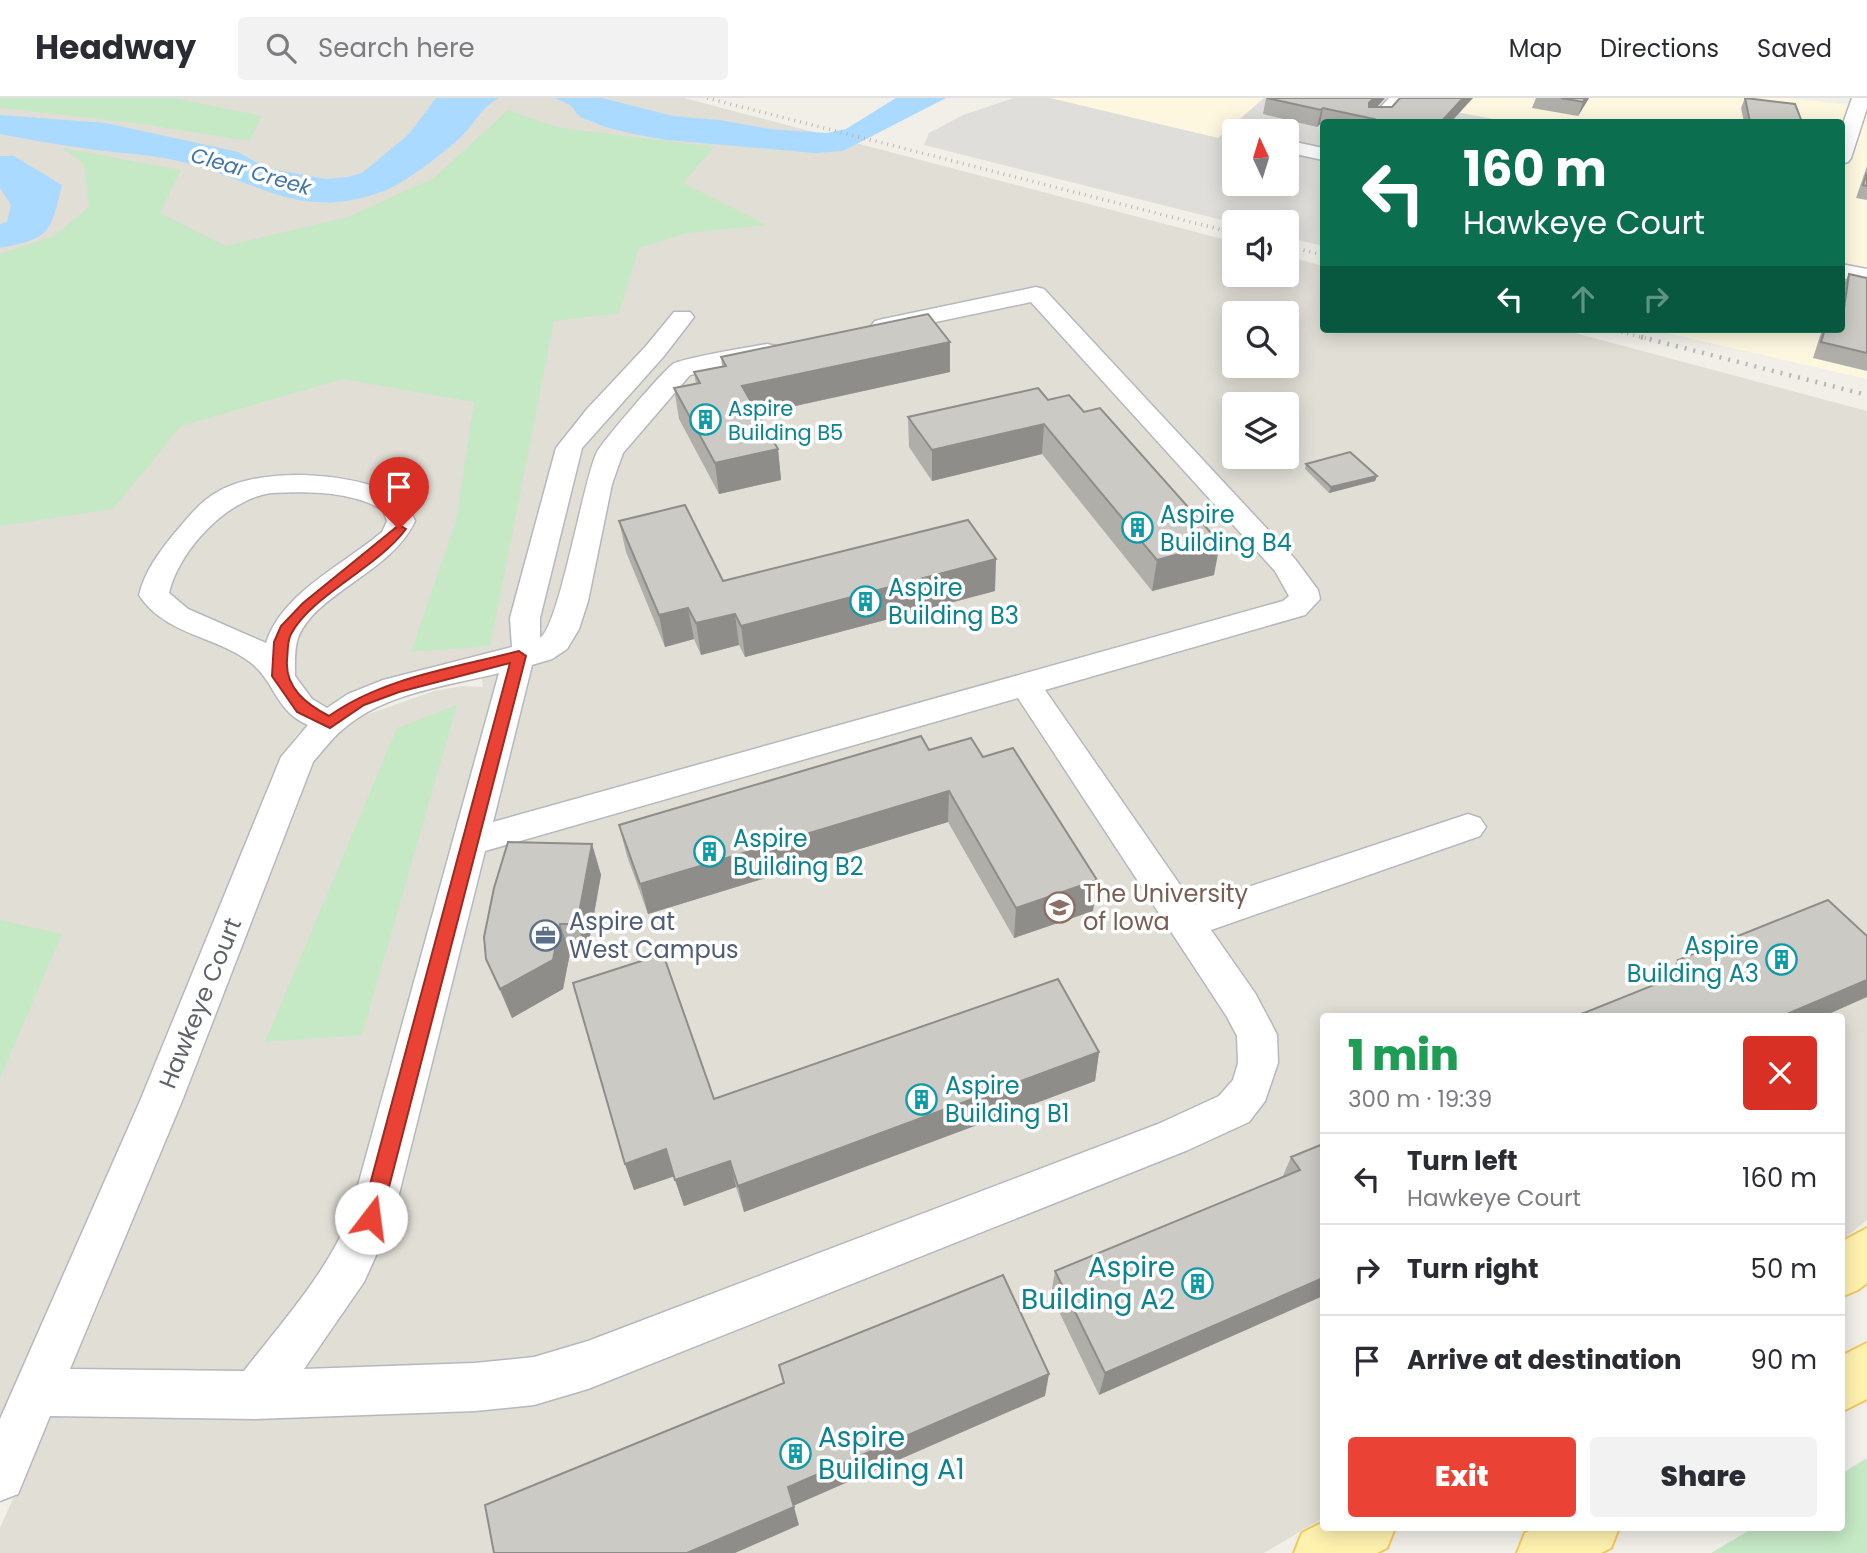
<!DOCTYPE html>
<html lang="en">
<head>
<meta charset="utf-8">
<style>
	body { margin:0; font-family:Poppins,sans-serif; background:#f2f2f3; color:#2b2b33; height:100vh; display:flex; flex-direction:column; font-size:26px; white-space:nowrap }
	* { box-sizing:border-box; margin:0 }
	p { font-size:23px; color:#7c7c81 }
	.icon { flex:none; width:38px; height:38px; fill:none; stroke:currentColor; stroke-width:2; stroke-linecap:round; stroke-linejoin:round }
	.map { position:relative; flex:1; overflow:hidden }
	.details { position:absolute; left:1320px; top:915px; width:525px; height:518px; display:flex; flex-direction:column; background:#fff; border-radius:7px; box-shadow:0 4px 18px #0003 }
	.details>* { flex:none }
	.hud { position:absolute; left:1320px; top:21px; width:525px; height:214px; border-radius:7px; box-shadow:0 4px 18px #0003; background:#0b6e4f; color:#fff; overflow:hidden }
	.needle { width:46px; rotate:356deg }
	.tools { position:absolute; left:1222px; top:21px; display:grid; gap:14px }
	.tools a { display:grid; place-items:center; width:77px; height:77px; border-radius:7px; background:#fff; box-shadow:0 4px 18px #0003; font-size:35px }
	.pin { position:absolute; display:grid; place-items:center; width:60px; height:60px; color:#fff; margin:-72px -30px; border-radius:50% 50% 50% 0; rotate:-45deg; box-shadow:0 0 7px #0007 }
	.pin .icon { rotate:45deg }
	.me { position:absolute; width:77px; margin:-38px; rotate:15deg; stroke-linejoin:round; filter:drop-shadow(0 0 5px #0008) }
	.turn { display:flex; align-items:center; gap:24px; height:147px; padding:0 28px; font-size:32px }
	.turn .icon { width:91px; height:91px; stroke-width:2.5 }
	.turn b { display:block; font-size:49px; line-height:60px }
	.lanes { display:flex; align-items:center; height:66px; padding:0 28px; background:#0003; justify-content:center; gap:35px; direction:ltr }
	.lanes .off { opacity:.35 }
	.round { display:grid; place-items:center; flex:none; width:74px; height:74px; border-radius:7px; background:#f2f2f3 }
	.overview { display:flex; align-items:center; justify-content:space-between; height:119px; padding:0 28px }
	h1 { font-size:42px; font-weight:800; line-height:52px; color:#1e9e55 }
	.button { display:flex; gap:14px; margin-top:auto; padding:14px 28px }
	.button a { flex:1; height:80px; border-radius:7px; background:#ea4335; color:#fff; font-size:28px; font-weight:800; line-height:80px; text-align:center }
	.button a+a { background:#f2f2f3; color:#2b2b33 }
	ul { padding:0; list-style:none }
	li { display:flex; align-items:center; gap:21px; height:91px; padding:0 28px; border-top:2px solid #e1e1e2 }
	li div { flex:1 }
	li b { display:block; font-size:26px }
	li em { font-style:normal }
	header { display:flex; align-items:center; gap:42px; box-sizing:border-box; height:98px; padding:0 35px; background:#fff; border-bottom:2px solid #e1e1e2 }
	header strong { font-size:33px }
	nav { display:flex; gap:38px; margin-inline-start:auto; font-size:24px }
	.search { width:490px; height:63px; background:#f2f2f3; display:flex; align-items:center; gap:18px; box-sizing:border-box; padding:0 24px; border-radius:7px; color:#7c7c81; font-size:26px }
	.map>svg:first-child { display:block }
	.commercial { fill:#fef7e0 }
	.industrial { fill:#e0deda; fill-rule:evenodd }
	.education { fill:#e1ded6; fill-rule:evenodd }
	.green { fill:#c5e8c5 }
	.water { fill:#aadaff }
	.lines { fill:none; stroke-linecap:round; stroke-linejoin:round }
	.minor-casing { stroke:#b5b8bc; stroke-width:3 }
	.major-casing { stroke:#f2c960; stroke-width:4 }
	.minor { fill:#fff; fill-rule:evenodd }
	.major { fill:#fff2af; fill-rule:evenodd }
	.rail-far1 { stroke:#b6b7b8; stroke-width:3.5; stroke-dasharray:1 5; stroke-linecap:butt }
	.rail { stroke:#b6b7b8; stroke-width:4.5; stroke-dasharray:2 7; stroke-linecap:butt }
	.wall { fill:#afaea9 }
	.shaded-wall { fill:#8f8d8a }
	.building { fill:#cccac5; stroke:#8f8d8a; stroke-width:2 }
	.route { fill:#ea4335; stroke:#982c22; stroke-width:2 }
	.labels { text-anchor:middle; dominant-baseline:central; stroke-width:7; stroke-linejoin:round; paint-order:stroke }
	.far-water-label { font-size:21px; font-style:italic; fill:#4174aa; stroke:#fff }
	.far-culture-label { font-size:21px; fill:#0d838f; stroke:#fff; text-anchor:start }
	.culture-label { font-size:24px; fill:#0d838f; stroke:#fff; text-anchor:start }
	.education-label { font-size:24px; fill:#785e54; stroke:#fff; text-anchor:start }
	.service-label { font-size:24px; fill:#4e5e75; stroke:#fff; text-anchor:start }
	.street-label { font-size:24px; fill:#5f6368; stroke:#fff }
	.near-culture-label { font-size:28px; fill:#0d838f; stroke:#fff; text-anchor:end }
</style>
</head>
<body>
<header>
<strong>Headway</strong>
<div class="search"><svg class="icon" aria-label="search" viewBox="0 0 24 24"><circle cx="10" cy="10" r="6"/><path d="M15 15l6 6"/></svg>Search here</div>
<nav><a>Map</a><a>Directions</a><a>Saved</a></nav>
</header>
<div class="map">
<svg width="1867" height="1455" viewBox="0 0 1867 1455">
	<rect width="100%" height="100%" fill="#f1efe8"/>
	<g class="commercial">
		<polygon points="1050,0 1264,0 1218,40"/>
		<polygon points="1381,0 1789,0 1867,9 1867,281 1663,234 1664,231 1841,231 1841,24 1509,24"/>
	</g>
	<path class="industrial" d="M1014 0H1050L1218 40 1264 0H1381L1509 24H1323V148L1286 139V124L1234 125 924 47 929 35 963 17ZM1234 33H1286V86H1234Z"/>
	<path class="education" d="M0 0H684L1234 144V177H1286V158L1323 168V231H1560L1867 313V1122L1841 1143V919H1323V1420L1264 1455H0V1430L98 1209 307 672 334 638 363 618 434 593 462 588 483 589 479 561 346 600 298 635 278 663 149 982 0 1331ZM1234 215H1286V268H1234ZM1234 306H1286V359H1234Z"/>
	<g class="green">
		<polygon points="0,0 174,0 262,18 250,43 135,25 0,10"/>
		<polygon points="508,12 561,30 714,49 683,85 767,127 687,135 639,150 619,215 554,223 490,548 411,554 456,423 474,304 343,281 181,328 113,411 0,428 0,156 54,138 89,109 84,66 63,50 181,72 160,115 225,148 348,119 434,80"/>
		<polygon points="457,607 362,937 265,944 397,630"/>
		<polygon points="0,822 62,836 0,980"/>
		<polygon points="1867,1360 1867,1455 1711,1455 1753,1430 1841,1430 1841,1376"/>
	</g>
	<g class="water">
		<path d="M436 0H499C481 9 476 24 462 38 448 52 402 87 384 93 296 126 254 79 174 62 146 56 118 55 89 51 60 47 30 42 0 36V17L106 25 238 54 267 70 326 81 348 79 362 75 409 36Z"/>
		<polygon points="555,0 602,0 673,18 719,22 769,31 827,35 846,31 896,0 946,0 843,53 815,55 667,42 633,36 605,29 580,19 570,7"/>
		<path d="M0 58H14L62 87C50 136 51 140 0 150V126L7 124 11 107 0 90Z"/>
	</g>
	<g class="lines">
		<defs>
			<g id="minor">
				<polygon points="1389,0 1408,0 1386,24 1367,24"/>
				<polygon points="1852,0 1867,0 1867,10 1851,60 1848,64 1841,66 1841,31"/>
				<polygon points="1286,42 1323,50 1323,62 1286,54"/>
				<polygon points="1841,166 1867,171 1867,185 1841,180"/>
				<path d="M1036 189 1044 191 1295 461 1318 492 1320 501 1305 517 1045 592 1194 807 1468 716 1480 720 1486 729 1480 738 1211 832 1255 895 1271 925 1277 937 1278 965 1265 1003 1249 1024 1188 1052 588 1291 534 1307 475 1313 255 1321 50 1318 18 1396 0 1403V1321L140 1003 281 659 308 627C275 613 275 583 250 564 214 537 165 537 139 497 145 473 158 456 173 437 187 421 200 403 219 393 266 367 361 375 406 402L415 423C392 474 315 495 298 540 294 552 295 565 295 578L312 601 327 610 348 596 383 582 512 549 510 520 556 350 587 311 646 248 674 214H690L694 219 664 258 582 350 540 520V540C559 528 582 389 596 356 600 346 663 273 673 266 683 260 750 249 767 246L776 248 779 253 776 258 690 277 623 355 612 386 588 503 579 531 567 551 552 561 532 567 493 724 1283 503 1289 498 1275 473 1031 204 883 235 875 233 871 228 875 223 883 221ZM271 395C307 393 352 393 383 412L387 423 382 434 372 442C335 471 281 498 266 545L188 511 169 495C179 452 227 401 271 395ZM499 575 349 1120C325 1177 282 1224 244 1273L70 1271 182 1003 313 664C322 654 331 641 342 632 384 595 446 588 499 575ZM1018 600 1227 919 1237 938 1238 965 1233 982 1219 998 1158 1026 588 1243 534 1259 475 1265 304 1271 364 1184 393 1120 485 753Z"/>
			</g>
			<g id="major">
				<polygon points="1867,1130 1867,1185 1858,1192 1841,1199 1841,1144"/>
				<polygon points="1867,1245 1867,1301 1841,1314 1841,1258"/>
				<polygon points="1323,1424 1323,1430 1395,1430 1387,1450 1377,1455 1294,1455 1302,1435"/>
				<polygon points="1535,1430 1619,1430 1611,1450 1601,1455 1517,1455 1525,1435"/>
			</g>
		</defs>
		<use href="#minor" class="minor-casing"/>
		<use href="#major" class="major-casing"/>
		<use href="#minor" class="minor"/>
		<use href="#major" class="major"/>
		<g class="rail-far1">
			<polyline points="707,0 1234,135"/>
			<polyline points="1286,148 1323,157"/>
			<polyline points="1610,231 1648,241"/>
		</g>
		<polyline class="rail" points="1641,239 1867,297"/>
	</g>
	<g class="wall">
		<polygon points="1266,0 1385,0 1377,9 1451,24 1323,24 1323,27 1320,26 1317,29 1263,16"/>
		<polygon points="1536,0 1589,0 1578,18 1532,10"/>
		<polygon points="1745,0 1802,24 1744,24 1741,10"/>
		<polygon points="1867,68 1867,102 1856,100"/>
		<polygon points="1849,176 1867,180 1867,273 1813,260 1820,238 1823,231 1841,231 1841,191"/>
		<polygon points="950,244 950,274 758,316 778,351 781,382 719,396 679,321 674,290 696,286 694,274 722,268 721,259"/>
		<polygon points="1048,302 1214,477 1152,493 1042,356 932,383 909,349 908,319"/>
		<polygon points="1306,366 1377,378 1375,383 1329,395 1305,371"/>
		<polygon points="619,423 723,483 995,493 745,559 739,547 701,557 694,541 665,549 626,454"/>
		<polygon points="929,652 983,659 1097,782 1093,813 1014,840 948,724 648,816 627,758 619,727"/>
		<polygon points="592,746 601,777 587,855 570,855 563,891 512,920 486,861"/>
		<polygon points="1678,862 1822,919 1663,883"/>
		<polygon points="1099,954 1095,983 744,1114 736,1089 684,1108 674,1078 634,1092 625,1066 714,1001"/>
		<polygon points="1323,1046 1099,1297 1051,1197 1055,1173 1282,1080 1291,1059"/>
	</g>
	<g class="shaded-wall">
		<polygon points="1374,0 1385,0 1368,19 1369,5"/>
		<polygon points="1463,0 1473,0 1451,24 1441,24"/>
		<polygon points="1585,0 1589,0 1578,18 1583,4"/>
		<polygon points="1323,10 1320,26 1317,29 1321,12"/>
		<polygon points="950,244 950,274 745,319 742,288"/>
		<polygon points="1044,326 1042,356 932,383 932,352"/>
		<polygon points="778,351 781,382 719,396 715,365"/>
		<polygon points="1377,378 1375,383 1329,395 1331,389"/>
		<polygon points="1220,445 1214,477 1152,493 1157,462"/>
		<polygon points="996,461 995,493 745,559 741,528"/>
		<polygon points="688,510 694,541 665,549 659,517"/>
		<polygon points="735,516 739,547 701,557 696,525"/>
		<polygon points="949,693 948,724 648,816 640,786"/>
		<polygon points="592,746 601,777 587,855 577,826"/>
		<polygon points="1097,782 1093,813 1014,840 1016,810"/>
		<polygon points="560,826 570,855 563,891 512,920 500,891"/>
		<polygon points="1867,882 1867,899 1822,919 1780,919"/>
		<polygon points="1099,954 1095,983 744,1114 738,1088"/>
		<polygon points="666,1051 675,1078 634,1092 625,1066"/>
		<polygon points="730,1063 736,1089 684,1108 675,1082"/>
		<polygon points="1323,1180 1323,1198 1099,1297 1105,1275"/>
		<polygon points="1049,1276 1045,1298 793,1408 788,1389"/>
		<polygon points="794,1409 799,1427 735,1455 687,1455"/>
	</g>
	<g class="building">
		<polygon points="1267,0 1374,0 1369,5 1369,9 1392,9 1400,0 1463,0 1441,24 1370,24 1374,21 1323,10 1321,12"/>
		<polygon points="1561,0 1585,0 1583,4"/>
		<polygon points="1745,0 1795,6 1802,24 1750,24"/>
		<polygon points="1867,75 1867,88 1863,87"/>
		<polygon points="1849,176 1867,180 1867,255 1821,244 1825,231 1841,231"/>
		<polygon points="928,216 950,244 742,288 778,351 715,365 674,290 700,285 694,274 726,268 721,259"/>
		<polygon points="1038,290 1048,302 1069,297 1084,314 1100,310 1220,445 1157,462 1044,326 932,352 908,319"/>
		<polygon points="1350,354 1377,378 1331,389 1306,366"/>
		<polygon points="685,407 723,483 968,422 996,461 741,528 735,516 696,525 688,510 659,517 619,423"/>
		<polygon points="921,638 929,652 971,640 983,659 1013,650 1097,782 1016,810 949,693 640,786 619,727"/>
		<polygon points="508,744 592,746 577,826 560,826 553,862 500,891 486,861 484,839 494,790"/>
		<polygon points="1828,802 1867,838 1867,882 1780,919 1574,919 1689,873 1678,862"/>
		<polygon points="663,856 714,1001 1058,881 1099,954 738,1088 730,1063 675,1082 666,1051 625,1066 573,885"/>
		<polygon points="1323,1046 1323,1180 1105,1275 1055,1173 1300,1072 1291,1059"/>
		<polygon points="1003,1177 1049,1276 788,1389 794,1409 687,1455 494,1455 485,1407 784,1285 779,1267"/>
	</g>
	<path class="route" d="M399 427 406 431C377 470 312 497 291 536 287 544 288 553 287 562 285 590 306 606 329 618 384 579 455 570 519 553L526 558 381 1120 378 1127 371 1130 364 1127 361 1120 510 565 399 594 364 607 330 630 297 614 274 581 272 578 274 544 281 528 303 505Z"/>
	<defs>
		<symbol id="building-ring" viewBox="-11 -11 22 22"><circle r="9.5" fill="#fff" stroke="#0f9aa8" stroke-width="1.5"/><path d="M-4-6H4V6H1V3H-1V6H-4ZM-2.5-4.3h1.7v1.8h-1.7ZM.8-4.3h1.7v1.8H.8ZM-2.5-1h1.7V.8h-1.7ZM.8-1h1.7V.8H.8Z" fill="#0f9aa8"/></symbol>
		<symbol id="university-ring" viewBox="-11 -11 22 22"><circle r="9.5" fill="#fff" stroke="#8d6e63" stroke-width="1.5"/><path d="M0-5L7-2L0 1L-7-2ZM-4 1L0 2.5L4 1V4Q0 6-4 4Z" fill="#8d6e63"/></symbol>
		<symbol id="office-ring" viewBox="-11 -11 22 22"><circle r="9.5" fill="#fff" stroke="#5c6f8a" stroke-width="1.5"/><path d="M-6-3h4V-5.5h4V-3h4V5H-6ZM-1-4.5V-3h2v-1.5ZM-6 0V1H6V0Z" fill="#5c6f8a"/></symbol>
	</defs>
	<g fill-rule="evenodd">
		<use href="#building-ring" x="688" y="304" width="35" height="35"/>
		<use href="#building-ring" x="1120" y="412" width="35" height="35"/>
		<use href="#building-ring" x="848" y="486" width="35" height="35"/>
		<use href="#building-ring" x="692" y="736" width="35" height="35"/>
		<use href="#university-ring" x="1042" y="792" width="35" height="35"/>
		<use href="#office-ring" x="528" y="820" width="35" height="35"/>
		<use href="#building-ring" x="1764" y="844" width="35" height="35"/>
		<use href="#building-ring" x="904" y="984" width="35" height="35"/>
		<use href="#building-ring" x="1180" y="1168" width="35" height="35"/>
		<use href="#building-ring" x="778" y="1338" width="35" height="35"/>
	</g>
	<g class="labels">
		<g class="far-water-label">
			<text transform="translate(251 73) rotate(16)">Clear Creek</text>
		</g>
		<g class="far-culture-label">
			<text x="728" y="310">Aspire<tspan x="728" dy="24">Building B5</tspan></text>
		</g>
		<g class="culture-label">
			<text x="1160" y="416">Aspire<tspan x="1160" dy="28">Building B4</tspan></text>
			<text x="888" y="489">Aspire<tspan x="888" dy="28">Building B3</tspan></text>
			<text x="733" y="740">Aspire<tspan x="733" dy="28">Building B2</tspan></text>
			<text x="1759" y="847" text-anchor="end">Aspire<tspan x="1759" dy="28">Building A3</tspan></text>
			<text x="945" y="987">Aspire<tspan x="945" dy="28">Building B1</tspan></text>
		</g>
		<g class="education-label">
			<text x="1083" y="795">The University<tspan x="1083" dy="28">of Iowa</tspan></text>
		</g>
		<g class="service-label">
			<text x="569" y="823">Aspire at<tspan x="569" dy="28">West Campus</tspan></text>
		</g>
		<g class="street-label">
			<text transform="translate(200 905) rotate(-68)">Hawkeye Court</text>
		</g>
		<g class="near-culture-label">
			<text x="1175" y="1169">Aspire<tspan x="1175" dy="32">Building A2</tspan></text>
			<text x="818" y="1339" text-anchor="start">Aspire<tspan x="818" dy="32">Building A1</tspan></text>
		</g>
	</g>
</svg>
<div class="tools">
<a><svg class="needle" viewBox="-14 -14 28 28"><path d="M0-13l5 13h-10z" fill="#e53935"/><path d="M0 13l5-13h-10z" fill="#7c7c81"/></svg></a>
<a><svg class="icon" aria-label="sound" viewBox="0 0 24 24"><path d="M4 9h4l5-4v14l-5-4H4zM17 9q2 3 0 6"/></svg></a>
<a><svg class="icon" aria-label="search" viewBox="0 0 24 24"><circle cx="10" cy="10" r="6"/><path d="M15 15l6 6"/></svg></a>
<a><svg class="icon" aria-label="layers" viewBox="0 0 24 24"><path d="M12 4l9 5-9 5-9-5zM3 14l9 5 9-5"/></svg></a>
</div>
<div class="pin" style="left:399px;top:431px;background:#d93025"><svg class="icon" aria-label="arrive" viewBox="0 0 24 24"><path d="M6 21V4h12l-3 4 3 4H6"/></svg></div>
<svg class="me" style="left:371px;top:1120px" viewBox="-20 -20 40 40"><circle r="19" fill="#fff"/><path d="M0-13L10 11 0 6-10 11z" fill="#ea4335"/></svg>
<div class="hud">
<div class="turn"><svg class="icon" aria-label="left" viewBox="0 0 24 24"><path d="M17 20v-9H6M10 6l-5 5 5 5"/></svg><div><b>160 m</b>Hawkeye Court</div></div>
<div class="lanes"><svg class="icon" aria-label="left" viewBox="0 0 24 24"><path d="M17 20v-9H6M10 6l-5 5 5 5"/></svg><svg class="icon off" aria-label="ahead" viewBox="0 0 24 24"><path d="M12 20V5M6 11l6-6 6 6"/></svg><svg class="icon off" aria-label="right" viewBox="0 0 24 24"><path d="M7 20v-9h11M14 6l5 5-5 5"/></svg></div>
</div>
<section class="details">
<div class="overview"><div><h1>1 min</h1><p>300 m · 19:39</p></div><a class="round" style="background:#d93025;color:#fff"><svg class="icon" aria-label="close" viewBox="0 0 24 24"><path d="M6 6l12 12M18 6L6 18"/></svg></a></div>
<ul>
<li><svg class="icon" aria-label="left" viewBox="0 0 24 24"><path d="M17 20v-9H6M10 6l-5 5 5 5"/></svg><div><b>Turn left</b><p>Hawkeye Court</p></div><em>160 m</em></li>
<li><svg class="icon" aria-label="right" viewBox="0 0 24 24"><path d="M7 20v-9h11M14 6l5 5-5 5"/></svg><div><b>Turn right</b></div><em>50 m</em></li>
<li><svg class="icon" aria-label="arrive" viewBox="0 0 24 24"><path d="M6 21V4h12l-3 4 3 4H6"/></svg><div><b>Arrive at destination</b></div><em>90 m</em></li>
</ul>
<div class="button"><a>Exit</a><a>Share</a></div>
</section>
</div>
</body>
</html>
